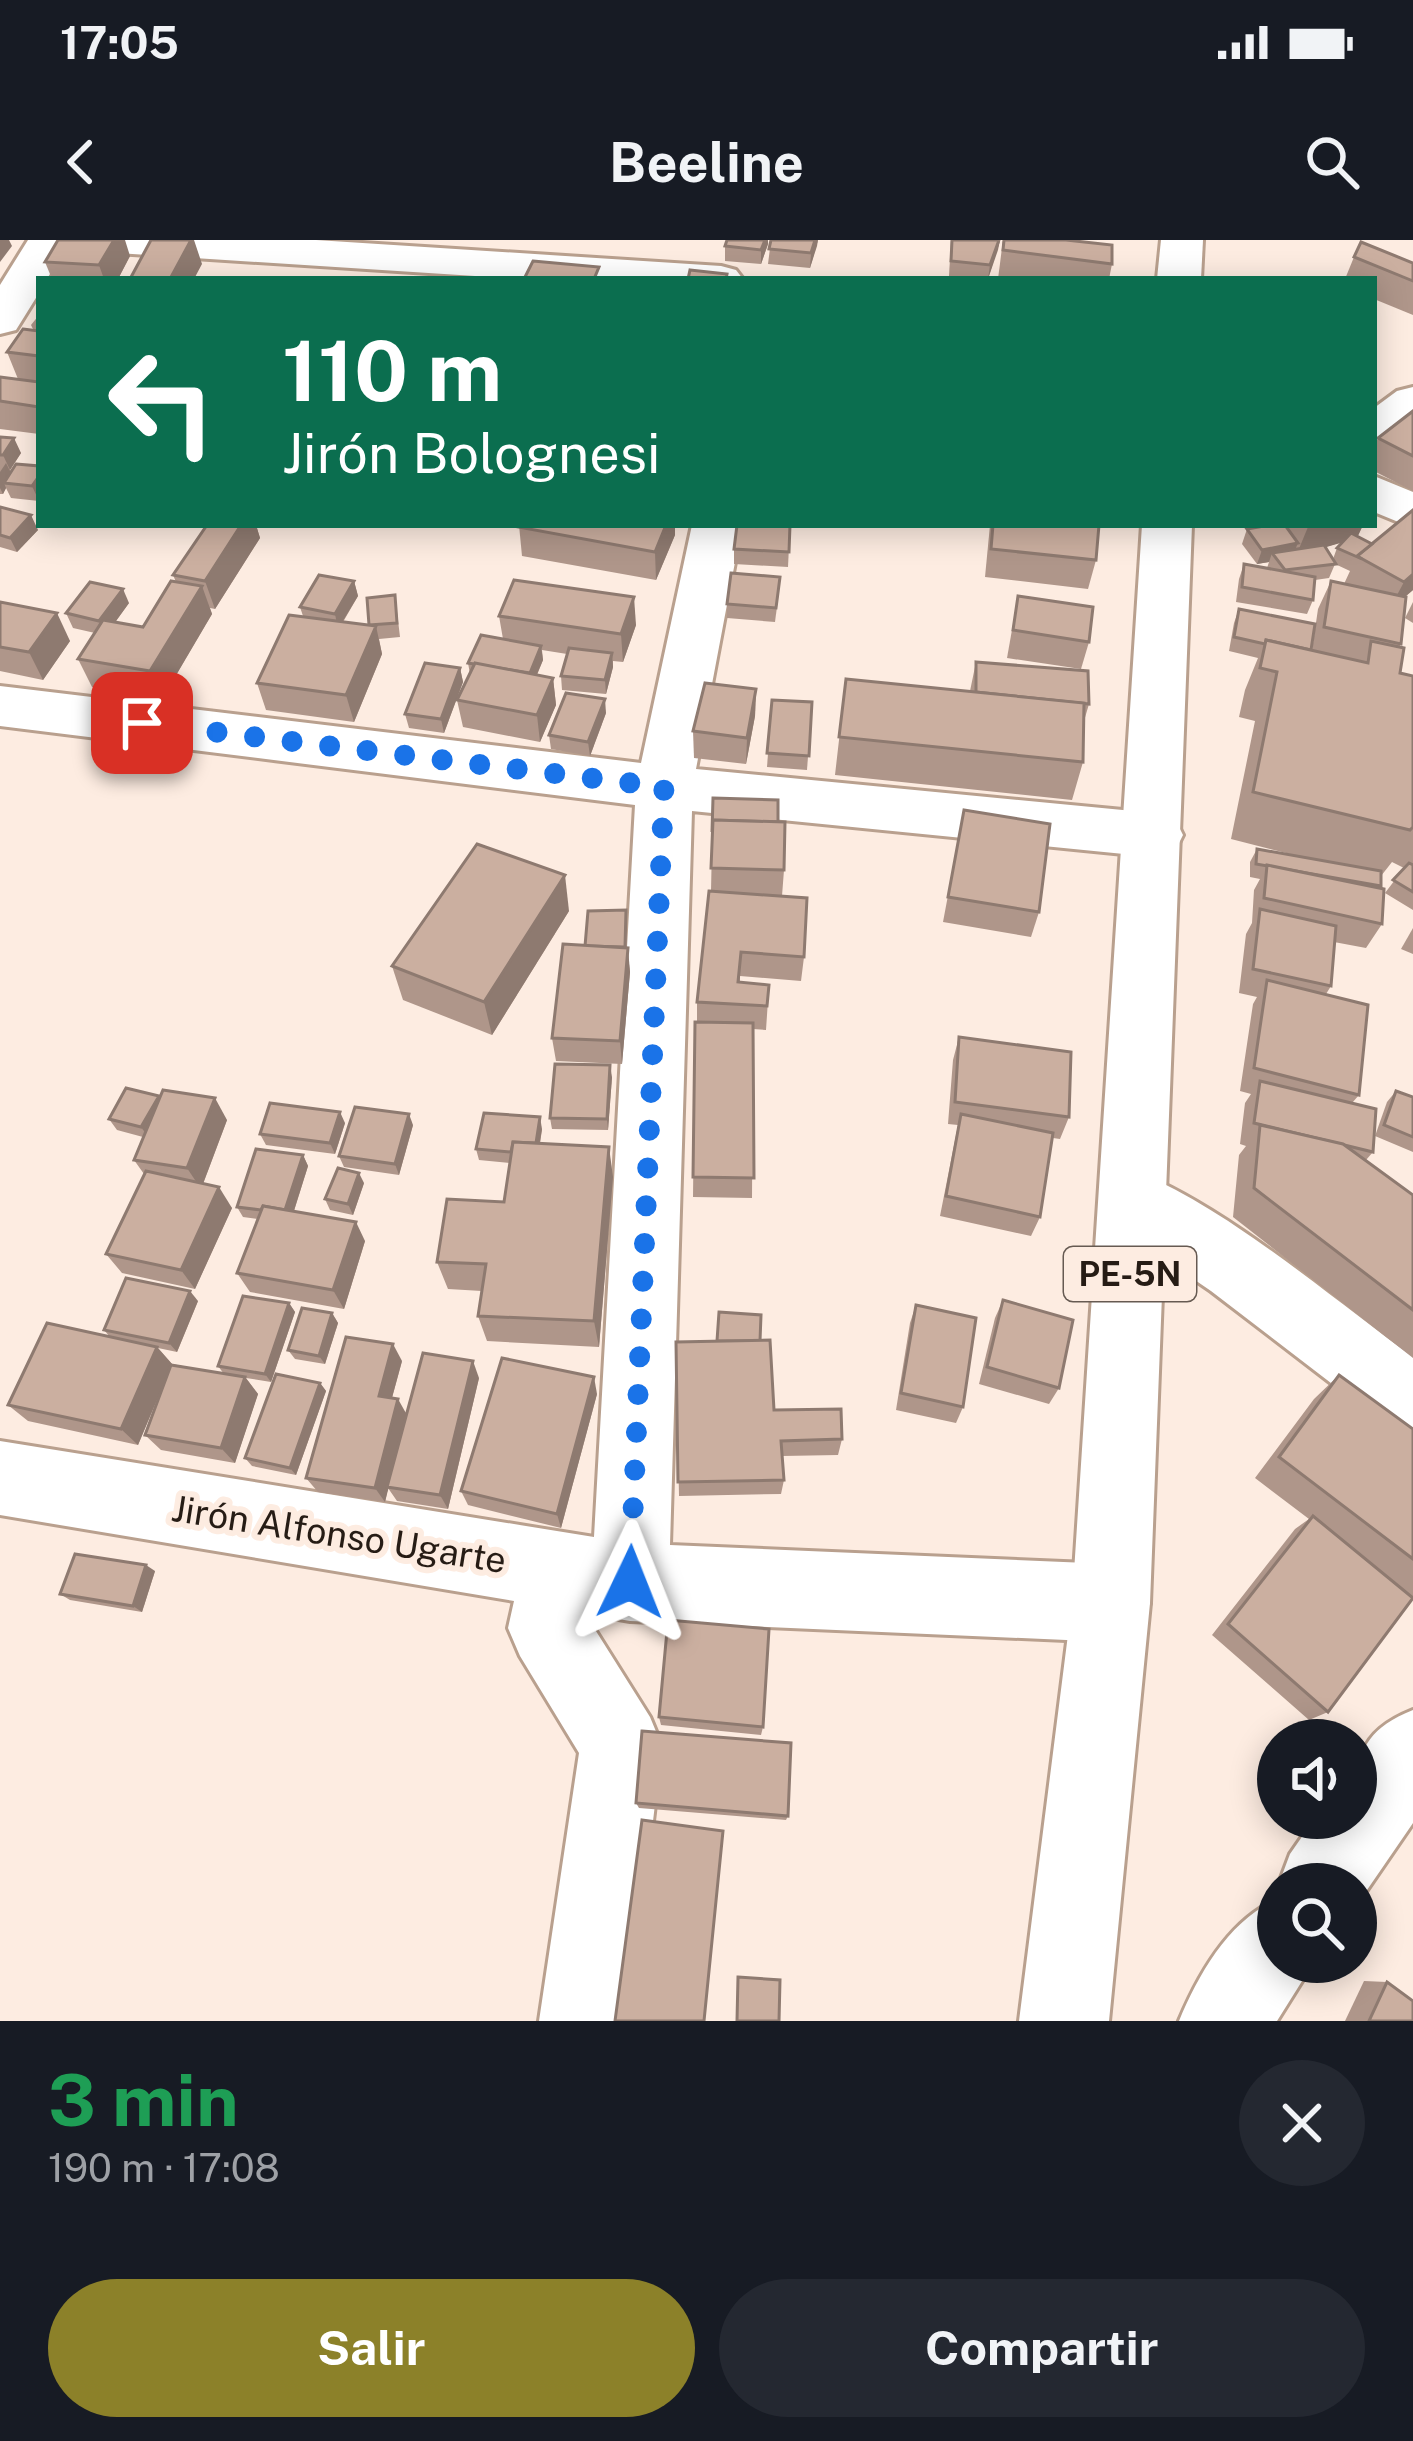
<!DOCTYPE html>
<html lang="es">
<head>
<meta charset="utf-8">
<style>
	body { margin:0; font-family:"Public Sans",sans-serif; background:#242831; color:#f1f3f6; height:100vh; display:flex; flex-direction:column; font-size:45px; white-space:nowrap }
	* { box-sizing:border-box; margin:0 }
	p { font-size:39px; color:#9ea1a6 }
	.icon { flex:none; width:66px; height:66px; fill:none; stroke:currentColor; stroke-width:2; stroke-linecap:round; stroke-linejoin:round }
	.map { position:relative; height:1781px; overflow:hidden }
	.side { display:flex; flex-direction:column; background:#171b24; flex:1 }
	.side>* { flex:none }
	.hud { position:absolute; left:36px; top:36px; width:1341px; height:252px; border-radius:0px; box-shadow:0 6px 30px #0003; background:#0b6e4f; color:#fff; overflow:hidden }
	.controls { position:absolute; left:1257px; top:1479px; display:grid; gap:24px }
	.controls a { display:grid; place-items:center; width:120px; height:120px; border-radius:50%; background:#171b24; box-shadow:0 6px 30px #0003; font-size:60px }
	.pin { position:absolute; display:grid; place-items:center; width:102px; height:102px; color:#fff; margin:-51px; border-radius:24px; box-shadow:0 6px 18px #0006 }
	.me { position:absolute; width:132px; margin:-66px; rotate:2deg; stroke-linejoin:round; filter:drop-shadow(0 0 9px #0008) }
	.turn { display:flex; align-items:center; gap:42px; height:252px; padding:0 48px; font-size:54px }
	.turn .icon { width:156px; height:156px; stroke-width:2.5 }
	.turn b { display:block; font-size:84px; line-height:102px }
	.round { display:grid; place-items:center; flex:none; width:126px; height:126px; border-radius:63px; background:#242831 }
	.summary { display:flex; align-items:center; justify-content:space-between; height:204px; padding:0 48px }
	h1 { font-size:72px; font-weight:700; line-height:90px; color:#1e9e55 }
	.action { display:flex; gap:24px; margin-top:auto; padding:24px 48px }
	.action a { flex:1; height:138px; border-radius:72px; background:#8c8129; color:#fff; font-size:48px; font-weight:700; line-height:138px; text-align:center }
	.action a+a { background:#242831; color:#f1f3f6 }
	.status { display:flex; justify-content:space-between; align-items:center; height:84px; padding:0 60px; background:#171b24; direction:ltr }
	.status svg { height:33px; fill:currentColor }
	header { display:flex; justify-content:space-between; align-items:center; height:156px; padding:0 48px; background:#171b24; font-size:54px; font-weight:700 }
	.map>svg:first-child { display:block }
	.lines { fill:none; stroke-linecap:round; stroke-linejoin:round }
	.minor-casing { stroke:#b9a08e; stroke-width:6 }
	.highway-casing { stroke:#b9a08e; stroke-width:6 }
	.minor { fill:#fff; fill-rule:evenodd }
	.highway { fill:#fff; fill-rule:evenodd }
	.wall { fill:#af968a; fill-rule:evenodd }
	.shaded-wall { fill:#8e7a70 }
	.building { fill:#cbafa0; stroke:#8e7a70; stroke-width:3 }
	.route { stroke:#1a73e8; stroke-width:21; stroke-dasharray:0 37.8 }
	.labels { text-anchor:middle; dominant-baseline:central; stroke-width:12; stroke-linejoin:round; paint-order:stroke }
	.shield { fill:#fdece1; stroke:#665a52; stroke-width:3 }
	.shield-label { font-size:33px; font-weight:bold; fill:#261c15 }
	.street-label { font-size:36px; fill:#261c15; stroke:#fdece1 }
</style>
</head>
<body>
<div class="status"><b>17:05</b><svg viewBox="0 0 49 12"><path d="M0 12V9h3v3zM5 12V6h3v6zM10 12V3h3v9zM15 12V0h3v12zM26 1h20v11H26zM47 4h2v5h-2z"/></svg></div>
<header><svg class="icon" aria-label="back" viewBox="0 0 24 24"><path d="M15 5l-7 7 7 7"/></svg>Beeline<svg class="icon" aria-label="search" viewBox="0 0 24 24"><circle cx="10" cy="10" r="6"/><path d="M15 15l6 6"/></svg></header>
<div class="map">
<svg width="1413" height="1781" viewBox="0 0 1413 1781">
	<rect width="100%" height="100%" fill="#fdece1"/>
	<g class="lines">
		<defs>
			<g id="minor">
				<polygon points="28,0 70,0 47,39 39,39 39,53 16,90 0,94 0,45"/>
				<polygon points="96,0 316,0 721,26 736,30 743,39 521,39 117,13 102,9"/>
				<polygon points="1413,147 1413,184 1391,202 1374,207 1374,168 1397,151"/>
				<polygon points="1374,236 1413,252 1413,288 1374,272"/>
				<polygon points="692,285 742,285 696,529 1154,573 1175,579 1183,595 1175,611 1154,617 692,571 670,1305 1111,1324 1139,1335 1150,1363 1139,1391 1111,1402 630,1381 590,1374 589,1380 650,1477 662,1506 629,1781 539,1781 579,1513 520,1416 508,1388 514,1361 0,1275 0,1201 594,1297 635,565 0,486 0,446 641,523"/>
				<path d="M1134 931C1223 964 1334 1060 1413 1117V1196L1387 1186 1211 1051 1110 982 1100 961 1110 940Z"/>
				<path d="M1413 1470V1583L1356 1666V1644L1278 1646 1290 1614 1315 1578H1356C1356 1522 1356 1493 1413 1470Z"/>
				<path d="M1278 1659V1722H1314L1277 1781H1179C1199 1733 1230 1679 1278 1659Z"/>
			</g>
			<g id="highway">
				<polygon points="1161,0 1203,0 1201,39 1157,39"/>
				<polygon points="1142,285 1192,285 1150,1363 1109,1781 1019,1781 1072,1363"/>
			</g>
		</defs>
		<use href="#minor" class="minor-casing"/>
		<use href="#highway" class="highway-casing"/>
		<use href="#minor" class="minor"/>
		<use href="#highway" class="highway"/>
	</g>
	<g class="wall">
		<polygon points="771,0 818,0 810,28 768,24"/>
		<polygon points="951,0 1000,0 988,39 949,36"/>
		<polygon points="1003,0 1112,24 1109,39 998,39"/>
		<polygon points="768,4 761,24 725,21 725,6"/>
		<polygon points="130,16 118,39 52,39 45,22"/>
		<polygon points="1354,17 1413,23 1413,75 1374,59 1374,39 1345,39"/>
		<polygon points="39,75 39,194 0,189 0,137 18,139 7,112 34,91 31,85"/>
		<polygon points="1413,171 1413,251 1374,231 1374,207 1378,198"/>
		<polygon points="0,197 21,213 10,230 11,232 39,226 39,261 11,258 6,248 3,254 0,254"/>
		<polygon points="0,267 38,290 17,312 0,307"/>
		<polygon points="207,285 256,285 260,298 215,369 210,368 212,374 162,459 92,447 78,419 95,393 73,388 66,373 129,363 115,382 143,387 176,342 173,335"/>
		<polygon points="519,285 675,285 675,295 656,340 522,316"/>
		<polygon points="790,285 788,327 734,324 734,309"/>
		<polygon points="990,285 1099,285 1096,320 1088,349 985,337"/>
		<path d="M1267 285H1363L1357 297 1413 350 1405 357 1400 407V433L1413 436V670L1385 653 1404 628 1392 622 1381 636 1379 648 1382 684 1366 708 1334 702 1331 746 1326 754 1359 855 1352 863 1373 912 1366 920 1413 955V1118L1233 977 1239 915 1246 906 1240 904 1245 863 1251 854 1240 851 1253 764 1257 757 1239 753 1246 694 1252 683 1254 650 1260 639 1250 637V622L1257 609 1302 617 1231 599 1255 481 1239 477 1245 450 1258 418 1229 411 1234 383 1239 369 1312 410 1318 369 1331 341 1344 344 1350 331 1335 324 1329 338 1315 340 1313 360 1307 374 1236 362 1239 339 1244 324 1267 328 1269 322 1257 324 1242 304 1247 289ZM1343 302 1337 308 1333 319 1325 307Z"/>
		<polygon points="354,341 358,356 343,382 369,385 395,355 400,397 379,399 382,414 354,482 266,470 257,443 303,376 300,367"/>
		<polygon points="779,351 775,382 727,378 727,364"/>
		<polygon points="1018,356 1089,402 1081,429 1007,418"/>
		<polygon points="0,362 70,401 43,440 0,431"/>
		<polygon points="1413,362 1413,383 1405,378"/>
		<polygon points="499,376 636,385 623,422 613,421 613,427 606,454 562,450 561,436 567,414 542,410 543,420 537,435 553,438 556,465 540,502 463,487 457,460 470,434 468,423 503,399"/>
		<polygon points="976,422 1089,464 1084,481 1083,522 1072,560 835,535 846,439 970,451"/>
		<polygon points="460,428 463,442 444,493 409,488 405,474"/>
		<polygon points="756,449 755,476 746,524 694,518 693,491"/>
		<polygon points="772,460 812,462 807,530 767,527"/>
		<polygon points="606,473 590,516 551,509 549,495"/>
		<polygon points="713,558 778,582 784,630 782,656 804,717 801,741 740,736 740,743 769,745 766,790 753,789 752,958 693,957 695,782 697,782 697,762 711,651"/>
		<polygon points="964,570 1039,672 1031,697 943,682"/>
		<polygon points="569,671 492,795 403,760 392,726"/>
		<polygon points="627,683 627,708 630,732 622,824 556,821 552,798 585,706"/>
		<polygon points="1413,688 1413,714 1401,709"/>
		<polygon points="959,797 1069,877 1060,899 1053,898 1040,977 1031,996 940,976 958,885 948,884 953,820"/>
		<polygon points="612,837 608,890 552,889 550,878"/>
		<polygon points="1396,851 1413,857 1413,912 1375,896 1387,862"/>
		<polygon points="159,856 227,880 203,944 232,968 195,1049 122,1033 106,1014 144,934 134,920 143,897 117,890 109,879"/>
		<polygon points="345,883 335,914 266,905 260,894"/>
		<polygon points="413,885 399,935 344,927 339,916"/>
		<polygon points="542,889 540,904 613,937 599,1107 487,1101 478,1076 482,1051 448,1049 437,1022 504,962 510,923 479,920 476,909"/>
		<polygon points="303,915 308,926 294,971 365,1001 344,1069 250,1052 237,1033 258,979 243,977 237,967"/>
		<polygon points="364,943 353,975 330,970 325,959"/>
		<polygon points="1003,1060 1059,1148 1049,1164 979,1144 995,1078"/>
		<polygon points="198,1061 177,1112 158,1108 172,1124 224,1134 218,1126 289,1063 295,1072 271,1142 246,1138 258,1154 235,1223 161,1210 145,1195 161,1150 138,1205 28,1181 8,1165 110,1097 104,1090"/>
		<polygon points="916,1065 963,1167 956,1183 896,1170 910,1083"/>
		<polygon points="332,1073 338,1083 325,1124 295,1119 288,1110"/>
		<polygon points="760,1101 774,1170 842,1199 838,1215 782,1216 784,1240 781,1254 679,1256 676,1102"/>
		<polygon points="402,1121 392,1158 407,1174 479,1138 448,1269 397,1261 388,1248 385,1262 318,1252 306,1238"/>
		<polygon points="1339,1135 1413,1189 1413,1357 1328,1472 1309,1480 1212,1395 1295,1289 1309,1279 1255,1238 1314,1159"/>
		<polygon points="320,1143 326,1151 296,1235 252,1226 245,1218"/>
		<polygon points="597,1154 561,1288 468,1265 461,1251"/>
		<polygon points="155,1331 142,1372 70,1360 60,1354"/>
		<polygon points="659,1477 763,1487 761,1495 661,1485"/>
		<polygon points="636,1563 788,1576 786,1580 639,1568"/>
		<polygon points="1364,1741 1387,1742 1413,1781 1345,1781"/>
	</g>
	<g class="shaded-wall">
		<polygon points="0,0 9,0 12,6 0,22"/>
		<polygon points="114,0 125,0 130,16 118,39 104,39 99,25"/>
		<polygon points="191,0 194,0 202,24 194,39 170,39"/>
		<polygon points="765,0 768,0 768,4 761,24 761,10"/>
		<polygon points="815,0 818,0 817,6 810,28 811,13"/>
		<polygon points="1000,0 998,10 988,39 990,25"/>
		<polygon points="14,198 21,213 10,230 3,215"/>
		<polygon points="6,223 13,237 4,243 6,248 3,254 0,248 0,232"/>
		<polygon points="39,236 39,261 32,246"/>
		<polygon points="31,275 38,290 17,312 10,298"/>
		<polygon points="241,285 256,285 260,298 215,369 205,341"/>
		<polygon points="666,285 675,285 675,295 656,340 655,312"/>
		<polygon points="1316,285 1363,285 1357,298 1296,316 1308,287"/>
		<polygon points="1298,303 1292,317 1272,313 1269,322 1257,324 1262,310"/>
		<polygon points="1413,334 1413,350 1389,370 1404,342"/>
		<polygon points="354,341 358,356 338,389 335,374"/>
		<polygon points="202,346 212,374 162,459 150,431"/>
		<polygon points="123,349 129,363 106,395 99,381"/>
		<polygon points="634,357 636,385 623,422 621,394"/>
		<polygon points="57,373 70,401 43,440 29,412"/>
		<polygon points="376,386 382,414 354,482 346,455"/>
		<polygon points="541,406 543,420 531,448 529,434"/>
		<polygon points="612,413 613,427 606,454 605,440"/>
		<polygon points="460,428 463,442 444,493 441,479"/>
		<polygon points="553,438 556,465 540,502 537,475"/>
		<polygon points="756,449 755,476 746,524 747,498"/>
		<polygon points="605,459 606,473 590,516 588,502"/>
		<polygon points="565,635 569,671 492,795 484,762"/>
		<polygon points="628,708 630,732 622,824 620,801"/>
		<polygon points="610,825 612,837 608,890 607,879"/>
		<polygon points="159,856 166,867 149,898 141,887"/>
		<polygon points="215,858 227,880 201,949 187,928"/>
		<polygon points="340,872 345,883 335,914 330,903"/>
		<polygon points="409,874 413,885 399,935 395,924"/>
		<polygon points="540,877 542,889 536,925 534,914"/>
		<polygon points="609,907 613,937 599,1107 594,1081"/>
		<polygon points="303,915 308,926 290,983 284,972"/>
		<polygon points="359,933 364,943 353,975 348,964"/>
		<polygon points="219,947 232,968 195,1049 181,1030"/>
		<polygon points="356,982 365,1001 344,1069 333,1050"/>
		<polygon points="190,1051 198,1061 177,1112 169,1103"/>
		<polygon points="289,1063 295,1072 271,1142 265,1134"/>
		<polygon points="332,1073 338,1083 325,1124 319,1116"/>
		<polygon points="393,1104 402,1121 388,1172 379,1156"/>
		<polygon points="157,1107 172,1124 138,1205 121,1189"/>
		<polygon points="473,1121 479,1138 448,1269 440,1255"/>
		<polygon points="245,1137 258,1154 235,1223 221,1208"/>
		<polygon points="594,1137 597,1154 561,1288 557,1274"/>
		<polygon points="320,1143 326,1151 296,1235 290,1228"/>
		<polygon points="398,1159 407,1175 385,1262 375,1248"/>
		<polygon points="146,1325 155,1331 142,1372 133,1366"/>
	</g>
	<g class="building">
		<polygon points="58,0 114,0 99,25 45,22"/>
		<polygon points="151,0 191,0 170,39 130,39"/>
		<polygon points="727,0 765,0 761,10 725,6"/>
		<polygon points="771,0 815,0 811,13 769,9"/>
		<polygon points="952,0 999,0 990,25 951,21"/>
		<polygon points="1004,0 1066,0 1112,5 1112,24 1003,10"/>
		<polygon points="1361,2 1413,23 1413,41 1354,17"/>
		<polygon points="533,21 599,27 594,39 524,39"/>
		<polygon points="690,30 727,34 726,39 688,39"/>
		<polygon points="23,89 39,91 39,116 7,112"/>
		<polygon points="0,137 39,142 39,167 0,161"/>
		<polygon points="1413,171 1413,216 1378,198"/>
		<polygon points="0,197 14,198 3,215 0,215"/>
		<polygon points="16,224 39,226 39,236 32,246 4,243"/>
		<polygon points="0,267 31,275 10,298 0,295"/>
		<polygon points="1413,270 1413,334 1404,342 1357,316"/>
		<polygon points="207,285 241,285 205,341 173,335"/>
		<polygon points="519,285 666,285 655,312 518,287"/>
		<polygon points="737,285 790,285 789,312 734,309"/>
		<polygon points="993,285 1099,285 1096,320 991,309"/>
		<polygon points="1270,285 1285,285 1298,303 1262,310 1247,289"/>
		<polygon points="1351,293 1372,304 1357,316 1362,319 1337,308"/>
		<polygon points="1324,305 1336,324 1285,330 1272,313"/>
		<polygon points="1244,324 1315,337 1313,360 1242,347"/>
		<polygon points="731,333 780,337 776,368 727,364"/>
		<polygon points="319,335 354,341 335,374 300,367"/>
		<polygon points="514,340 634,357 621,394 499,376"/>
		<polygon points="171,341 202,346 150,431 78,419 103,380 143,387"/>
		<polygon points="1331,341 1406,357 1401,404 1324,387"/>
		<polygon points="90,342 123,349 99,381 66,373"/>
		<polygon points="395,355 397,383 369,385 367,358"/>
		<polygon points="1018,356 1093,367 1089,402 1013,390"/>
		<polygon points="0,362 57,373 29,412 0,407"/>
		<polygon points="1239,369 1315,384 1311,410 1266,400 1265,404 1234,397"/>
		<polygon points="289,375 376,386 346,455 257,443"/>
		<polygon points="481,395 541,406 530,433 468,423"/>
		<polygon points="1266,400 1368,423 1371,401 1404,408 1400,433 1413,436 1413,587 1410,590 1253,552 1277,432 1260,428"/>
		<polygon points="569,408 612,413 605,440 561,436"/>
		<polygon points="976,422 1088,431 1089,464 976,452"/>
		<polygon points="425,423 460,428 441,479 405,474"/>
		<polygon points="475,423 553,438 537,475 457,460"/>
		<polygon points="846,439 1084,463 1083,522 839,497"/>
		<polygon points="705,443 756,449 747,498 693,491"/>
		<polygon points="566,453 605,459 588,502 549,495"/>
		<polygon points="772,460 812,462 809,516 767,513"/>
		<polygon points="713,558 778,560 778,582 713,580 712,592"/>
		<polygon points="964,570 1050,584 1039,672 948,657"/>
		<polygon points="713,580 785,582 784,630 711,628"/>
		<polygon points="477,604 565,635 484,762 392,726"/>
		<polygon points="1257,609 1381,631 1381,646 1256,624"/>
		<polygon points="1409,623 1413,625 1413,652 1393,640"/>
		<polygon points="1267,625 1384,649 1382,684 1264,658"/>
		<polygon points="709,651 807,658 804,717 741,712 738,742 769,745 767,766 697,762"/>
		<polygon points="1260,669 1336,686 1331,746 1253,729"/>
		<polygon points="626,670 625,707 585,706 588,671"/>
		<polygon points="563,704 628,708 620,801 552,798"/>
		<polygon points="1267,740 1368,765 1359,855 1254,828"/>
		<polygon points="695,782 753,783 754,938 693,937"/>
		<polygon points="959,797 1071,812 1069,877 955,862"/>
		<polygon points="555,824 610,825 607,879 550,878"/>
		<polygon points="1260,841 1376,869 1373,912 1254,883"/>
		<polygon points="126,848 159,856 141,887 109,879"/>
		<polygon points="163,850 215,858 187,928 134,920"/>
		<polygon points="1396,851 1413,857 1413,897 1384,885"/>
		<polygon points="270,863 340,872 330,903 260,894"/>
		<polygon points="355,867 409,874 395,924 339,916"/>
		<polygon points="484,873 540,877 536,903 513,902 511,912 476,909"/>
		<polygon points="961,874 1053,893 1040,977 946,956"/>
		<polygon points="1260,885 1343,904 1413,955 1413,1070 1254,948"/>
		<polygon points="513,902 609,907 594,1081 478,1076 486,1024 437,1022 447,959 504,962"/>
		<polygon points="256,909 303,915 285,970 263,966 261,970 237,967"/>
		<polygon points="338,928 359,933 348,964 325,959"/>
		<polygon points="146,931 219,947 181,1030 106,1014"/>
		<polygon points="263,966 356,982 333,1050 237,1033"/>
		<polygon points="126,1038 190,1051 169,1103 104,1090"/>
		<polygon points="243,1056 289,1063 265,1134 218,1126"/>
		<polygon points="1003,1060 1073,1080 1059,1148 987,1127"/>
		<polygon points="916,1065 976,1078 963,1167 901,1153"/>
		<polygon points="302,1068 332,1073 319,1116 288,1110"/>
		<polygon points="719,1072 761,1075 760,1101 717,1101"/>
		<polygon points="47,1083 157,1107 121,1189 8,1165"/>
		<polygon points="346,1097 393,1104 379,1156 398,1159 375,1248 306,1238"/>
		<polygon points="770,1100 774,1170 841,1169 842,1199 781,1201 784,1240 678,1242 676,1102"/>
		<polygon points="423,1113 473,1121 440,1255 387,1247"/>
		<polygon points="502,1118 594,1137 557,1274 461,1251"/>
		<polygon points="171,1125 245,1137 221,1208 145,1195"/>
		<polygon points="276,1134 320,1143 290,1228 245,1218"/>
		<polygon points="1339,1135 1413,1189 1413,1319 1279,1217"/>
		<polygon points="1313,1276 1413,1358 1328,1472 1228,1384"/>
		<polygon points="75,1314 146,1325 133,1366 60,1354"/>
		<polygon points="668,1380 769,1389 763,1487 659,1477"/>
		<polygon points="642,1491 791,1503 788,1576 636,1563"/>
		<polygon points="642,1580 723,1591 704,1781 615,1781"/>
		<polygon points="738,1737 780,1740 779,1781 737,1781"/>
		<polygon points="1387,1742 1413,1761 1413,1781 1369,1781"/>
	</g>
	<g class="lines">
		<polyline class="route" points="142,483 664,547 630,1342"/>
	</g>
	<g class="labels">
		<rect class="shield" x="1064" y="1007" width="132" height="54" rx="9"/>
		<g class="shield-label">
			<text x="1130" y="1034">PE-5N</text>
		</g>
		<g class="street-label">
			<text transform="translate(339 1294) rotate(9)">Jirón Alfonso Ugarte</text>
		</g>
	</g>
</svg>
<div class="controls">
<a><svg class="icon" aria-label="sound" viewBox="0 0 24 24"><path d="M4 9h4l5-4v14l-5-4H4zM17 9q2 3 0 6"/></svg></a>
<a><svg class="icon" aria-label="search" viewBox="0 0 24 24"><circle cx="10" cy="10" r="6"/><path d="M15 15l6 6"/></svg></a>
</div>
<div class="pin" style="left:142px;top:483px;background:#d93025"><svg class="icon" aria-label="arrive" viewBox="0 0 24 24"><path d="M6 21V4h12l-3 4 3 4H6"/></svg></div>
<svg class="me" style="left:630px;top:1342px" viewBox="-20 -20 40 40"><path d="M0-17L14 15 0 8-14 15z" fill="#1a73e8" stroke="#fff" stroke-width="4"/></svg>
<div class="hud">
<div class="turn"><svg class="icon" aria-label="left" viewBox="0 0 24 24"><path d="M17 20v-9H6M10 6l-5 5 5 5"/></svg><div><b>110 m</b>Jirón Bolognesi</div></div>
</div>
</div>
<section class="side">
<div class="summary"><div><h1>3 min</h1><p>190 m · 17:08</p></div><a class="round"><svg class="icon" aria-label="close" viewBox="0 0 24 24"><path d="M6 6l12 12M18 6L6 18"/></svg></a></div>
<div class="action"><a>Salir</a><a>Compartir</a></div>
</section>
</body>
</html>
